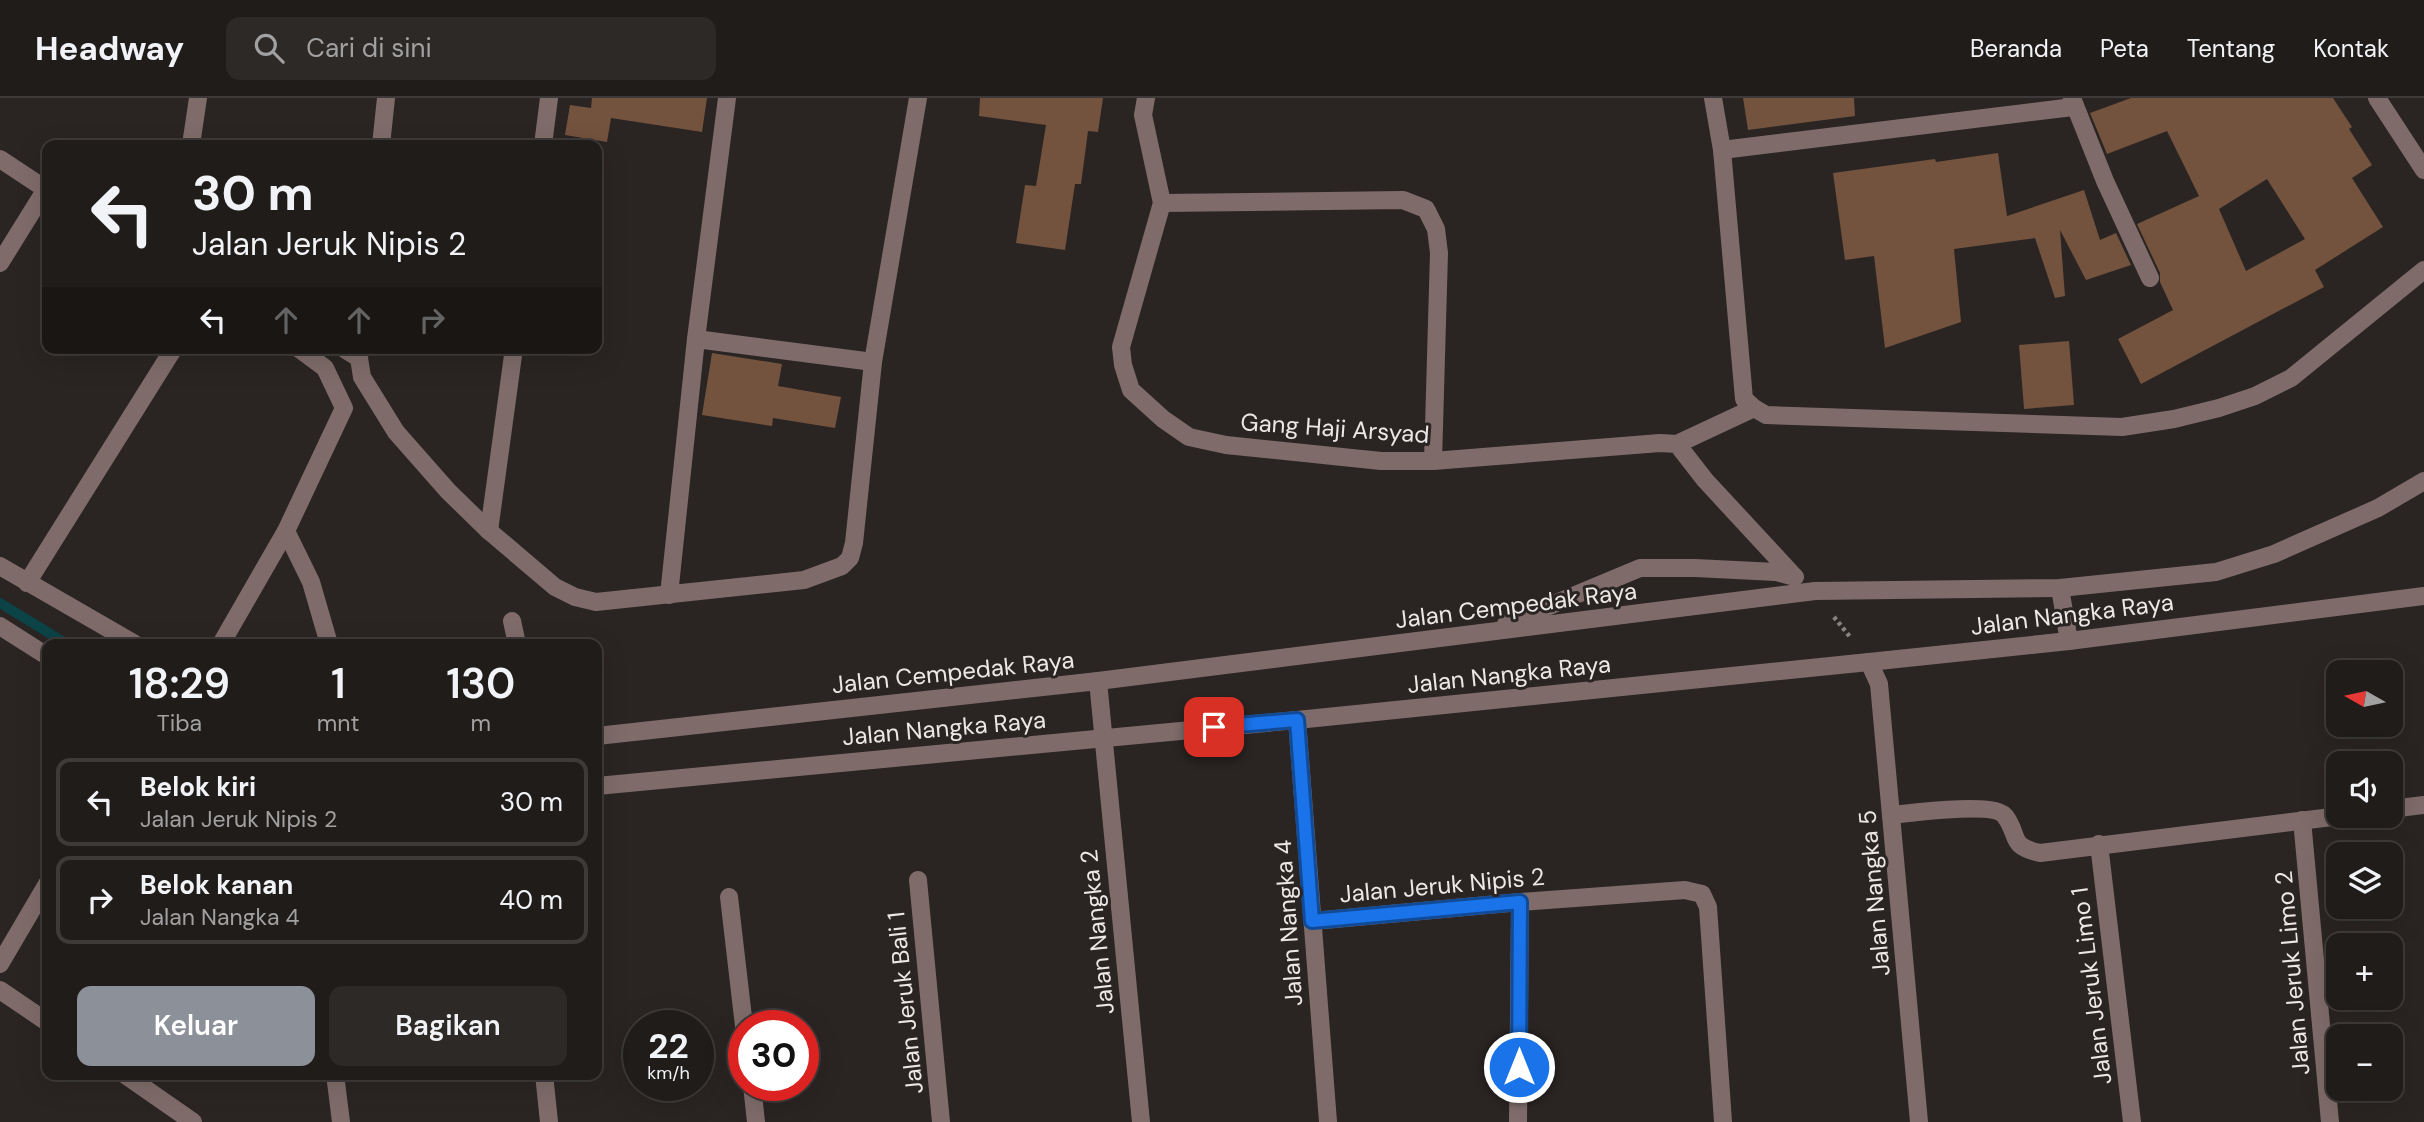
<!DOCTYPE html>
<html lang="id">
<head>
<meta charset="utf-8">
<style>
	body { margin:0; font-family:"DM Sans",sans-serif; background:#2d2927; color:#f1f3f6; height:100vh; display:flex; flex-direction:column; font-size:26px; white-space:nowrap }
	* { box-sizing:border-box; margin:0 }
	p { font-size:23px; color:#a2a1a2 }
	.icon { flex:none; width:38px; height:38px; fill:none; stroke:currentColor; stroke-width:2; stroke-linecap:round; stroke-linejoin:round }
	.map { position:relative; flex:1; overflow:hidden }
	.details { position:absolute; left:42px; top:541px; width:560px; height:441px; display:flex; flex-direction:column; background:#201c1a; border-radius:14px; box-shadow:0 7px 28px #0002,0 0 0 2px #3d3a39 }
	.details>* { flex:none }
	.hud { position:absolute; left:42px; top:42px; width:560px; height:214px; border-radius:14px; box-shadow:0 7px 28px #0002,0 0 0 2px #3d3a39; background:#201c1a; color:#f1f3f6; overflow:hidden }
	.needle { width:46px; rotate:279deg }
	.controls { position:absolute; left:2326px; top:562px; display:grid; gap:14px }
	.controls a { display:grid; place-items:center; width:77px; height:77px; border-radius:14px; background:#201c1a; box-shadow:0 7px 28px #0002,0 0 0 2px #3d3a39; font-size:35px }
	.speed { position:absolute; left:623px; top:912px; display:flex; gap:14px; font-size:35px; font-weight:700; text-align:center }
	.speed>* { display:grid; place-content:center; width:91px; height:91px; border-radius:50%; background:#201c1a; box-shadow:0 7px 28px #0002,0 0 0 2px #3d3a39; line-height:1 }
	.speed small { font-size:18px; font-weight:400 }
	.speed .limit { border:10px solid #d22; background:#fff; color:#111 }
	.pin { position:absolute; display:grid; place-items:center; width:60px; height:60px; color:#fff; margin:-30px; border-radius:14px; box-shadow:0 4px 10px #0006 }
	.me { position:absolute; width:77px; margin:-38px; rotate:0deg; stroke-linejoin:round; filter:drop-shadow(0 0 5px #0008) }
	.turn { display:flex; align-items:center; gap:24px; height:147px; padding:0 35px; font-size:32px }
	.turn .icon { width:91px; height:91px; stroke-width:2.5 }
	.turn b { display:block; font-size:49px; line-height:60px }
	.lanes { display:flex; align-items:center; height:66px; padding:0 35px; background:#0003; justify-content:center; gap:35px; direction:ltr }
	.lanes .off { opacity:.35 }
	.eta { display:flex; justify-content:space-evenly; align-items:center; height:119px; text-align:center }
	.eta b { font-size:42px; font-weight:600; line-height:49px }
	.button { display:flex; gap:14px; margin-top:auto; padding:14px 35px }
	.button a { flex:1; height:80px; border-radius:14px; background:#8c9099; color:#fff; font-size:28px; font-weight:600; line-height:80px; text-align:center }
	.button a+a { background:#2d2927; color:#f1f3f6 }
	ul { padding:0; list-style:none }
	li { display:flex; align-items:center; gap:21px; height:88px; margin:0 14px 10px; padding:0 21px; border:4px solid #3d3a39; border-radius:14px }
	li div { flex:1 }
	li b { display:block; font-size:26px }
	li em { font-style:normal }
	header { display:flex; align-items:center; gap:42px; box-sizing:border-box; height:98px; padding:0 35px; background:#201c1a; border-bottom:2px solid #3d3a39 }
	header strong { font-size:33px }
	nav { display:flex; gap:38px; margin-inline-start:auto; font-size:24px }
	.search { width:490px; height:63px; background:#2d2927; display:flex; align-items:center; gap:18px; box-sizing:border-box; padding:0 24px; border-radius:14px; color:#a2a1a2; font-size:26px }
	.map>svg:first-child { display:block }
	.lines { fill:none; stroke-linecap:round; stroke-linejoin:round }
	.stream { stroke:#0c4346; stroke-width:10 }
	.building { fill:#73523e; fill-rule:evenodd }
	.path { stroke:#878381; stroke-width:4.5; stroke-dasharray:3.5 3.5; stroke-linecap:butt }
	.minor { stroke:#7f6c6a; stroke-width:18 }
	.route-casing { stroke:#114b97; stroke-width:18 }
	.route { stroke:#1a73e8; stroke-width:12 }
	.labels { text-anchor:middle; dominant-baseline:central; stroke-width:6; stroke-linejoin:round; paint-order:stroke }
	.street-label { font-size:24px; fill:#ebe8e7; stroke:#2a2523 }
</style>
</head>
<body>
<header>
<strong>Headway</strong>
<div class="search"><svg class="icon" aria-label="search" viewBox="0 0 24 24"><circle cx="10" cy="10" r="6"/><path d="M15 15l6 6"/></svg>Cari di sini</div>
<nav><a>Beranda</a><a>Peta</a><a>Tentang</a><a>Kontak</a></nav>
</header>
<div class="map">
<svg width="2424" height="1024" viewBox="0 0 2424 1024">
	<rect width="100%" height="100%" fill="#2a2523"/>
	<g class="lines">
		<polyline class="stream" points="0,505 67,546"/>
	</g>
	<g class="building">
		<polygon points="592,0 707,0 702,34 611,20 607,44 565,37 570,7 591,10"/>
		<polygon points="980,0 1103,0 1098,34 1088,33 1081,86 1075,86 1065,152 1016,145 1025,87 1036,88 1046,27 979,18"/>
		<polygon points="1743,0 1854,0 1855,18 1748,32"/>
		<path d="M2131 0H2333L2352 29 2349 31 2372 67 2352 80 2383 129 2315 172 2324 189 2141 286 2118 241 2173 212 2160 184V175L2137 126 2199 98 2167 33 2107 56 2090 15ZM2267 81 2305 141 2246 173 2219 111Z"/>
		<polygon points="1998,55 2007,118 2084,92 2100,142 2116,135 2131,167 2086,182 2060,132 2065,198 2055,200 2035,140 1954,151 1961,224 1885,250 1874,158 1845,162 1833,75 1935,61 1936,64"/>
		<polygon points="2069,243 2074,307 2024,311 2019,247"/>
		<polygon points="712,255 782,266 778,288 841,299 835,330 773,320 772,328 702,317"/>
	</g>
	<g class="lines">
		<polyline class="path" points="1834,519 1851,540"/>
		<g class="minor">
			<polyline points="1146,0 1143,17 1162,105 1121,249 1123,267 1131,292 1163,321 1189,339 1226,347 1381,363 1433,363 1660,345 1677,346 1705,382 1793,477"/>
			<polyline points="1713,0 1722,52 1744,301 1754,310 1766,317 2122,329 2174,321 2219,310 2255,298 2291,280 2424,172"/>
			<polyline points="2072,0 2105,83 2150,180"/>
			<polyline points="2377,0 2424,72"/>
			<polyline points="191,47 198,0"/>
			<polyline points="381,47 386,0"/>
			<polyline points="543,47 549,0"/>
			<polyline points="1722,52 2073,9"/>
			<polyline points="0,61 47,92"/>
			<polyline points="1162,105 1403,102 1426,111 1436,131 1439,155 1433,363"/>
			<polyline points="0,165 46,91"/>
			<polyline points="696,241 873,264"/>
			<polyline points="343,250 359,260"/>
			<polyline points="360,250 359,260 362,279 396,334 448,393 489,433 555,489 575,499 596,504 804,482 842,468 850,460 854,445 873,264 918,0"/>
			<polyline points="1677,346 1754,310"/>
			<polyline points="286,433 311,484 329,546"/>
			<polyline points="489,433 514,250"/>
			<polyline points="0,468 135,546"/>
			<polyline points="27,485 174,250"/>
			<polyline points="2060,490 2069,543"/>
			<polyline points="669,497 696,241 727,0"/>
			<polyline points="512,523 517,546"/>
			<polyline points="1506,526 1640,470 1695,470 1776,474 1795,479"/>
			<polyline points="0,528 47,558"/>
			<polyline points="221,546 286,433 344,310 325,270 298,250"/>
			<polyline points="1869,564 1879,586 1919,1024"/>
			<polyline points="1098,583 1141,1024"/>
			<polyline points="1297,622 1328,1024"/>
			<polyline points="597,638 1098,583 1815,493 2060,490 2216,474 2274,456 2378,410 2424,383"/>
			<polyline points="597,688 1297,622 1869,564 2069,543 2424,498"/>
			<polyline points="2390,711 2424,707"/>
			<path d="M1891 717C1911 715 1994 704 2005 718 2020 738 2008 748 2040 755L2340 718"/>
			<polyline points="2302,722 2330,1024"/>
			<polyline points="2099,746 2132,1024"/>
			<polyline points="918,782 941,1024"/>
			<polyline points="729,799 744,928"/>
			<polyline points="1313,823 1520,804 1685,792 1702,796 1708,809 1723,1024"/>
			<polyline points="0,866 47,786"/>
			<polyline points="0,892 47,924"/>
			<polyline points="124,976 193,1024"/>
			<polyline points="335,976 341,1024"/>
			<polyline points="544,976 549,1024"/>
			<polyline points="752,987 756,1024"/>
			<polyline points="1518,1024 1520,804"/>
		</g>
	</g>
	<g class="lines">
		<defs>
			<polyline id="route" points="1214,629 1297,622 1312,823 1520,804 1519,969"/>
		</defs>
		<use href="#route" class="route-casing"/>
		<use href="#route" class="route"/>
	</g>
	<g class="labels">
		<g class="street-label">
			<text transform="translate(1335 330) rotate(4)">Gang Haji Arsyad</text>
			<text transform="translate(1516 507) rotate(-7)">Jalan Cempedak Raya</text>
			<text transform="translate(2072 516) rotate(-7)">Jalan Nangka Raya</text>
			<text transform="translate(953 574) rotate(-6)">Jalan Cempedak Raya</text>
			<text transform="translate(1509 576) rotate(-6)">Jalan Nangka Raya</text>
			<text transform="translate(944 630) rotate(-5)">Jalan Nangka Raya</text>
			<text transform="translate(1442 787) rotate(-5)">Jalan Jeruk Nipis 2</text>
			<text transform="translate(1874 795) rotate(-95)">Jalan Nangka 5</text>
			<text transform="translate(1288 825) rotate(-94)">Jalan Nangka 4</text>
			<text transform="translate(1097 834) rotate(-96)">Jalan Nangka 2</text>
			<text transform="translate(2292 875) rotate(-95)">Jalan Jeruk Limo 2</text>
			<text transform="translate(2091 888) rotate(-97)">Jalan Jeruk Limo 1</text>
			<text transform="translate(905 905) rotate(-96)">Jalan Jeruk Bali 1</text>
		</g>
	</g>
</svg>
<div class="controls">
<a><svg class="needle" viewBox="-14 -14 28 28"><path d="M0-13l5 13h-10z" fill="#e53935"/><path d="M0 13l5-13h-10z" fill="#a2a1a2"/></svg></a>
<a><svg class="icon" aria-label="sound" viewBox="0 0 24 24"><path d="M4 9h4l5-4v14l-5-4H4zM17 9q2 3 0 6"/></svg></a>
<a><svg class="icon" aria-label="layers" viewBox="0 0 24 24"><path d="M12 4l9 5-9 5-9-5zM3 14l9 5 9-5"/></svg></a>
<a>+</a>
<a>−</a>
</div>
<div class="speed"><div>22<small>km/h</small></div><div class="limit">30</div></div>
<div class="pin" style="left:1214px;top:629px;background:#d93025"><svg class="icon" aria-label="arrive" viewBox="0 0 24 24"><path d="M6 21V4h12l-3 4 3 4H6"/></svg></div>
<svg class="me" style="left:1519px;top:969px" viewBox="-20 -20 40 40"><circle r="17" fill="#1a73e8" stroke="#fff" stroke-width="3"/><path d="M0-11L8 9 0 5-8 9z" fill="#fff"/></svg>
<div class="hud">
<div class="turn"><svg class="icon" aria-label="left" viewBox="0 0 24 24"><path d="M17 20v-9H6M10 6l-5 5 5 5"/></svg><div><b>30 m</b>Jalan Jeruk Nipis 2</div></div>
<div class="lanes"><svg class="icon" aria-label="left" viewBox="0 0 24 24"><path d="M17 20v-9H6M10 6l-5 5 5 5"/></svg><svg class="icon off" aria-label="ahead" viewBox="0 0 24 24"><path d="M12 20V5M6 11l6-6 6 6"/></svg><svg class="icon off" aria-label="ahead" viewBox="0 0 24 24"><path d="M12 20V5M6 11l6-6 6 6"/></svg><svg class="icon off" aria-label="right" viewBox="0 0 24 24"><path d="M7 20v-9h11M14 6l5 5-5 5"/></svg></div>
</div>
<section class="details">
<div class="eta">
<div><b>18:29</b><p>Tiba</p></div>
<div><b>1</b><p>mnt</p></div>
<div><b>130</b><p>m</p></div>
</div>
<ul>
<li><svg class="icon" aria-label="left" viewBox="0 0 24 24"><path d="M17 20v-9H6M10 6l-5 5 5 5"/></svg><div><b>Belok kiri</b><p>Jalan Jeruk Nipis 2</p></div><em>30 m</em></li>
<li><svg class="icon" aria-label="right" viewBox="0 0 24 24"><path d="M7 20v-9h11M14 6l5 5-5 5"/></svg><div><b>Belok kanan</b><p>Jalan Nangka 4</p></div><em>40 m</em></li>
</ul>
<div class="button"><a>Keluar</a><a>Bagikan</a></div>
</section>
</div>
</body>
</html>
